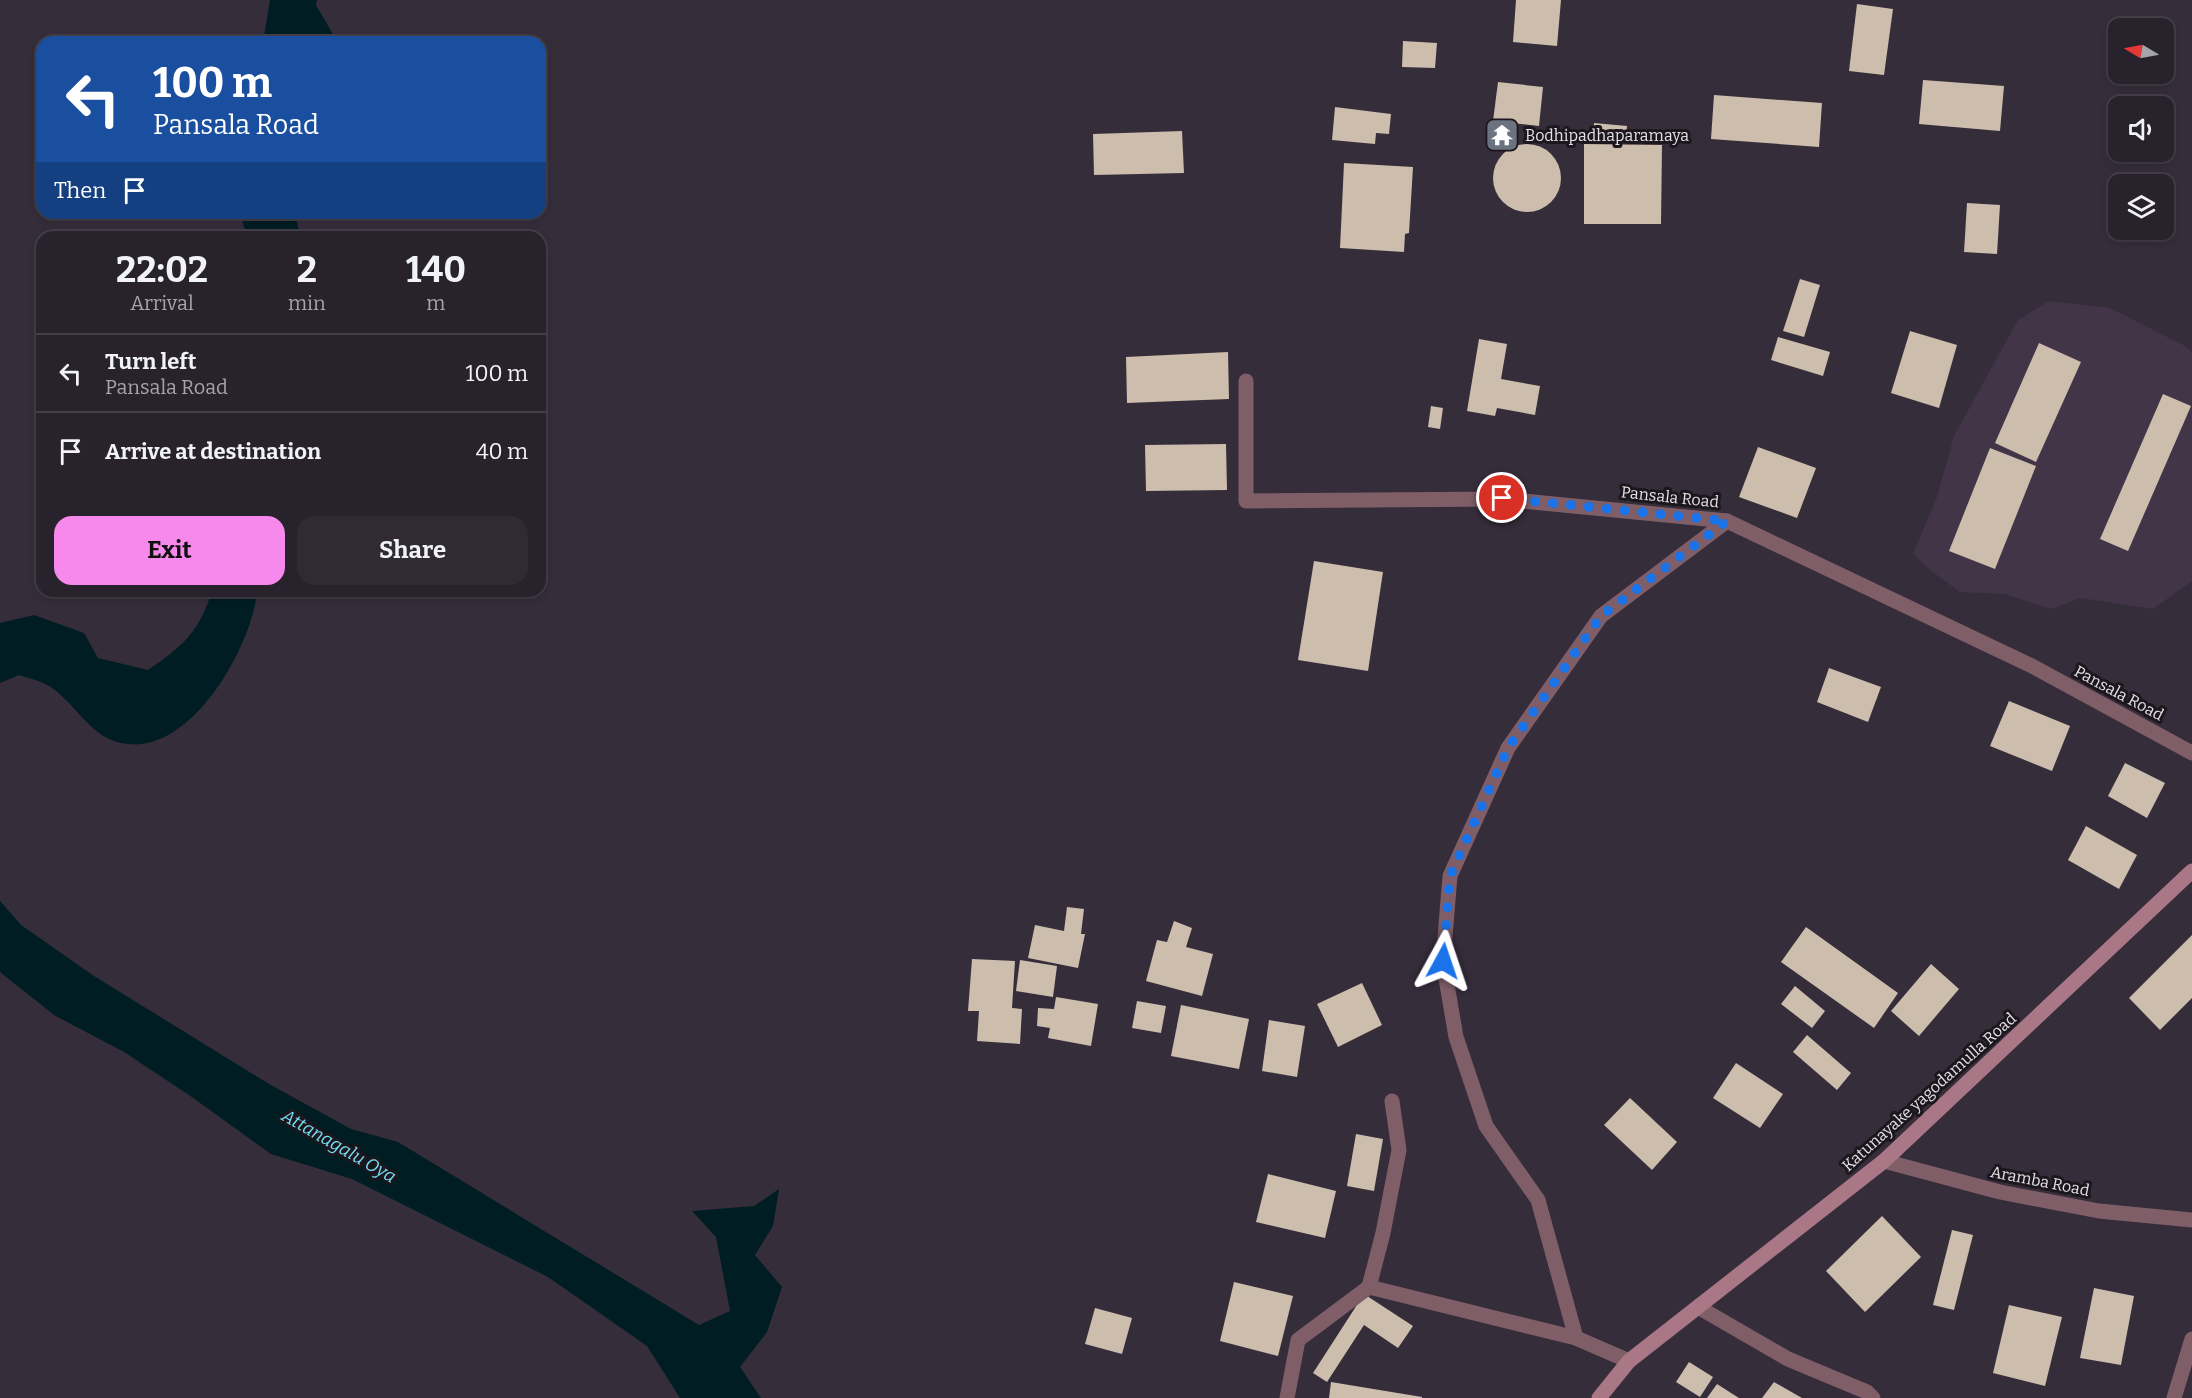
<!DOCTYPE html>
<html lang="en">
<head>
<meta charset="utf-8">
<style>
	body { margin:0; font-family:Bitter,serif; background:#302a34; color:#f1f3f6; height:100vh; display:flex; flex-direction:column; font-size:22px; white-space:nowrap }
	* { box-sizing:border-box; margin:0 }
	p { font-size:20px; color:#a5a4a9 }
	.icon { flex:none; width:33px; height:33px; fill:none; stroke:currentColor; stroke-width:2; stroke-linecap:round; stroke-linejoin:round }
	.map { position:relative; flex:1; overflow:hidden }
	.drawer { position:absolute; left:36px; top:231px; width:510px; height:366px; display:flex; flex-direction:column; background:#28222c; border-radius:18px; box-shadow:0 3px 9px #0003,0 0 0 2px #443f48 }
	.drawer>* { flex:none }
	.banner { position:absolute; left:36px; top:36px; width:510px; height:183px; border-radius:18px; box-shadow:0 3px 9px #0003,0 0 0 2px #443f48; background:#1a4fa0; color:#fff; overflow:hidden }
	.needle { width:39px; rotate:280deg }
	.buttons { position:absolute; left:2108px; top:18px; display:grid; gap:12px }
	.buttons a { display:grid; place-items:center; width:66px; height:66px; border-radius:12px; background:#28222c; box-shadow:0 3px 9px #0003,0 0 0 2px #443f48; font-size:30px }
	.pin { position:absolute; display:grid; place-items:center; width:51px; height:51px; color:#fff; margin:-26px; border:3px solid #fff; border-radius:50%; box-shadow:0 2px 6px #0007 }
	.me { position:absolute; width:66px; margin:-33px; rotate:5deg; stroke-linejoin:round; filter:drop-shadow(0 0 4px #0008) }
	.turn { display:flex; align-items:center; gap:21px; height:126px; padding:0 18px; font-size:27px }
	.turn .icon { width:78px; height:78px; stroke-width:2.5 }
	.turn b { display:block; font-size:42px; line-height:51px }
	.then { display:flex; align-items:center; height:57px; padding:0 18px; background:#0003; gap:12px; font-size:22px }
	.eta { display:flex; justify-content:space-evenly; align-items:center; height:102px; text-align:center }
	.eta b { font-size:36px; font-weight:700; line-height:42px }
	.action { display:flex; gap:12px; margin-top:auto; padding:12px 18px }
	.action a { flex:1; height:69px; border-radius:18px; background:#f788ec; color:#111; font-size:24px; font-weight:700; line-height:69px; text-align:center }
	.action a+a { background:#302a34; color:#f1f3f6 }
	ul { padding:0; list-style:none }
	li { display:flex; align-items:center; gap:18px; height:78px; padding:0 18px; border-top:2px solid #443f48 }
	li div { flex:1 }
	li b { display:block; font-size:22px }
	li em { font-style:normal }
	.map>svg:first-child { display:block }
	.built { fill:#423548 }
	.water { fill:#001d24 }
	.building { fill:#ccbdad }
	.lines { fill:none; stroke-linecap:round; stroke-linejoin:round }
	.street { stroke:#7f5e68; stroke-width:15 }
	.secondary { stroke:#aa7786; stroke-width:15 }
	.route { stroke:#1a73e8; stroke-width:10; stroke-dasharray:0 18 }
	.labels { text-anchor:middle; dominant-baseline:central; stroke-width:6; stroke-linejoin:round; paint-order:stroke }
	.poi-label { font-size:16px; fill:#e5dfe8; stroke:#1b171d; text-anchor:start }
	.street-label { font-size:16px; fill:#e5dfe8; stroke:#1b171d }
	.water-label { font-size:18px; font-style:italic; fill:#75dff6; stroke:#1b171d }
</style>
</head>
<body>
<div class="map">
<svg width="2192" height="1398" viewBox="0 0 2192 1398">
	<rect width="100%" height="100%" fill="#362d3b"/>
	<polygon class="built" points="2049,301 2110,308 2183,345 2192,352 2192,581 2153,609 2080,598 2052,609 2004,594 1960,592 1929,569 1913,554 1937,497 1954,436 2018,320"/>
	<g class="water">
		<polygon points="270,0 317,0 316,5 337,41 263,42"/>
		<polygon points="240,213 295,213 300,237 247,237"/>
		<path d="M212 591H257C252 650 181 774 107 738 86 727 69 698 49 686 41 681 28 678 19 675L0 683V623L34 615 84 633 98 658 148 670C183 646 199 632 212 591Z"/>
		<polygon points="0,901 21,925 94,976 269,1084 351,1129 398,1142 699,1325 730,1311 716,1237 692,1211 754,1206 779,1189 773,1226 755,1255 782,1287 767,1332 740,1367 761,1398 680,1398 647,1346 548,1277 352,1179 271,1154 189,1095 124,1052 54,1015 0,972"/>
	</g>
	<g class="building">
		<polygon points="1516,0 1561,0 1557,46 1513,42"/>
		<polygon points="1857,4 1893,9 1884,75 1849,71"/>
		<polygon points="1403,41 1437,43 1435,68 1402,67"/>
		<polygon points="1923,80 2004,86 2000,131 1919,124"/>
		<polygon points="1498,82 1543,87 1539,126 1493,121"/>
		<polygon points="1714,95 1822,103 1819,147 1711,139"/>
		<polygon points="1335,107 1391,114 1389,134 1376,133 1375,144 1332,140"/>
		<polygon points="1594,123 1627,126 1626,140 1593,137"/>
		<polygon points="1182,131 1184,173 1094,175 1093,134"/>
		<polygon points="1584,144 1662,145 1661,224 1584,224"/>
		<circle cx="1527" cy="178" r="34"/>
		<polygon points="1344,163 1413,167 1409,233 1405,234 1404,252 1340,248"/>
		<polygon points="1967,203 2000,205 1997,254 1964,252"/>
		<polygon points="1800,279 1820,285 1804,337 1783,331"/>
		<polygon points="1910,331 1957,345 1939,408 1891,393"/>
		<polygon points="1778,337 1830,352 1823,376 1771,360"/>
		<polygon points="1479,339 1507,344 1501,379 1540,386 1535,415 1497,408 1495,416 1467,411"/>
		<polygon points="2039,343 2081,362 2036,462 1995,443"/>
		<polygon points="1228,352 1229,399 1127,403 1126,357"/>
		<polygon points="2163,394 2191,406 2128,551 2100,539"/>
		<polygon points="1431,406 1443,408 1440,429 1428,427"/>
		<polygon points="1226,444 1227,490 1146,491 1145,445"/>
		<polygon points="1758,447 1816,468 1797,518 1739,497"/>
		<polygon points="1990,448 2036,466 1995,569 1949,551"/>
		<polygon points="1314,561 1383,572 1368,671 1298,660"/>
		<polygon points="1829,668 1881,687 1868,722 1817,702"/>
		<polygon points="2009,701 2070,726 2052,771 1990,746"/>
		<polygon points="2125,763 2165,783 2147,818 2108,796"/>
		<polygon points="2086,826 2137,855 2119,889 2068,860"/>
		<polygon points="1067,907 1084,909 1081,934 1085,934 1078,968 1028,958 1035,925 1064,931"/>
		<polygon points="1174,921 1192,928 1186,947 1213,954 1202,996 1146,981 1157,940 1167,942"/>
		<polygon points="1806,927 1898,993 1874,1028 1781,962"/>
		<polygon points="2192,935 2192,998 2160,1030 2129,998"/>
		<polygon points="972,959 1015,961 1012,1008 1022,1009 1020,1044 977,1041 979,1011 968,1011"/>
		<polygon points="1020,960 1057,966 1053,997 1016,991"/>
		<polygon points="1931,964 1959,989 1919,1036 1891,1011"/>
		<polygon points="1362,983 1382,1025 1338,1047 1317,1004"/>
		<polygon points="1795,986 1825,1011 1812,1028 1781,1004"/>
		<polygon points="1056,997 1098,1004 1091,1046 1048,1038 1050,1028 1037,1026 1038,1008 1054,1009"/>
		<polygon points="1137,1001 1166,1006 1161,1033 1132,1028"/>
		<polygon points="1181,1005 1249,1019 1239,1069 1171,1056"/>
		<polygon points="1269,1020 1305,1026 1297,1077 1262,1071"/>
		<polygon points="1807,1035 1851,1073 1837,1090 1793,1052"/>
		<polygon points="1736,1063 1783,1094 1760,1128 1713,1098"/>
		<polygon points="1630,1098 1677,1142 1652,1170 1604,1125"/>
		<polygon points="1356,1134 1383,1139 1374,1191 1347,1186"/>
		<polygon points="1268,1174 1336,1191 1325,1238 1256,1222"/>
		<polygon points="1882,1216 1921,1257 1865,1312 1826,1271"/>
		<polygon points="1952,1230 1973,1235 1954,1310 1933,1305"/>
		<polygon points="1234,1282 1293,1296 1278,1356 1220,1341"/>
		<polygon points="2094,1288 2134,1296 2121,1365 2080,1358"/>
		<polygon points="1364,1294 1413,1326 1398,1348 1364,1325 1327,1382 1313,1373"/>
		<polygon points="2009,1305 2062,1317 2045,1386 1993,1373"/>
		<polygon points="1095,1308 1132,1318 1122,1354 1085,1344"/>
		<polygon points="1689,1362 1713,1377 1700,1397 1676,1382"/>
		<polygon points="1331,1382 1422,1397 1422,1398 1329,1398"/>
		<polygon points="1774,1382 1802,1398 1762,1398"/>
		<polygon points="1717,1384 1739,1398 1707,1398"/>
	</g>
	<g class="lines">
		<g class="street">
			<polyline points="1246,381 1246,501 1502,499 1727,521 2032,666 2192,753"/>
			<polyline points="1884,1161 2000,1192 2099,1211 2192,1220"/>
			<polyline points="1369,1287 1383,1233 1399,1150 1392,1101"/>
			<polyline points="1698,1307 1788,1359 1867,1392 1873,1398"/>
			<polyline points="1576,1338 1538,1200 1486,1126 1456,1037 1443,961 1450,876 1508,748 1601,616 1727,521"/>
			<polyline points="1287,1398 1298,1340 1369,1287 1576,1338 1629,1361"/>
			<polyline points="2174,1398 2192,1339"/>
		</g>
		<polyline class="secondary" points="1599,1398 1629,1361 1884,1161 2192,871"/>
	</g>
	<g class="lines">
		<polyline class="route" points="1443,961 1450,876 1508,748 1601,616 1727,521 1502,498"/>
	</g>
	<defs>
		<symbol id="temple-square" viewBox="-11 -11 22 22"><rect x="-9" y="-9" width="18" height="18" rx="4" fill="#6b7280" stroke="#1b171d"/><path d="M0-6L5-2H3V0L6.5 2.5H4V6H1.5V3h-3V6H-4V2.5H-6.5L-3 0V-2H-5Z" fill="#fff"/></symbol>
	</defs>
	<g fill-rule="evenodd">
		<use href="#temple-square" x="1483" y="116" width="38" height="38"/>
	</g>
	<g class="labels">
		<g class="poi-label">
			<text x="1525" y="135">Bodhipadhaparamaya</text>
		</g>
		<g class="street-label">
			<text transform="translate(1670 497) rotate(6)">Pansala Road</text>
			<text transform="translate(2119 693) rotate(28)">Pansala Road</text>
			<text transform="translate(1929 1092) rotate(-42)">Katunayake yagodamulla Road</text>
			<text transform="translate(2040 1181) rotate(11)">Aramba Road</text>
		</g>
		<g class="water-label">
			<text transform="translate(339 1146) rotate(30)">Attanagalu Oya</text>
		</g>
	</g>
</svg>
<div class="buttons">
<a><svg class="needle" viewBox="-14 -14 28 28"><path d="M0-13l5 13h-10z" fill="#e53935"/><path d="M0 13l5-13h-10z" fill="#a5a4a9"/></svg></a>
<a><svg class="icon" aria-label="sound" viewBox="0 0 24 24"><path d="M4 9h4l5-4v14l-5-4H4zM17 9q2 3 0 6"/></svg></a>
<a><svg class="icon" aria-label="layers" viewBox="0 0 24 24"><path d="M12 4l9 5-9 5-9-5zM3 14l9 5 9-5"/></svg></a>
</div>
<div class="pin" style="left:1502px;top:498px;background:#d93025"><svg class="icon" aria-label="arrive" viewBox="0 0 24 24"><path d="M6 21V4h12l-3 4 3 4H6"/></svg></div>
<svg class="me" style="left:1443px;top:961px" viewBox="-20 -20 40 40"><path d="M0-17L14 15 0 8-14 15z" fill="#1a73e8" stroke="#fff" stroke-width="4"/></svg>
<div class="banner">
<div class="turn"><svg class="icon" aria-label="left" viewBox="0 0 24 24"><path d="M17 20v-9H6M10 6l-5 5 5 5"/></svg><div><b>100 m</b>Pansala Road</div></div>
<div class="then">Then<svg class="icon" aria-label="arrive" viewBox="0 0 24 24"><path d="M6 21V4h12l-3 4 3 4H6"/></svg></div>
</div>
<section class="drawer">
<div class="eta">
<div><b>22:02</b><p>Arrival</p></div>
<div><b>2</b><p>min</p></div>
<div><b>140</b><p>m</p></div>
</div>
<ul>
<li><svg class="icon" aria-label="left" viewBox="0 0 24 24"><path d="M17 20v-9H6M10 6l-5 5 5 5"/></svg><div><b>Turn left</b><p>Pansala Road</p></div><em>100 m</em></li>
<li><svg class="icon" aria-label="arrive" viewBox="0 0 24 24"><path d="M6 21V4h12l-3 4 3 4H6"/></svg><div><b>Arrive at destination</b></div><em>40 m</em></li>
</ul>
<div class="action"><a>Exit</a><a>Share</a></div>
</section>
</div>
</body>
</html>
